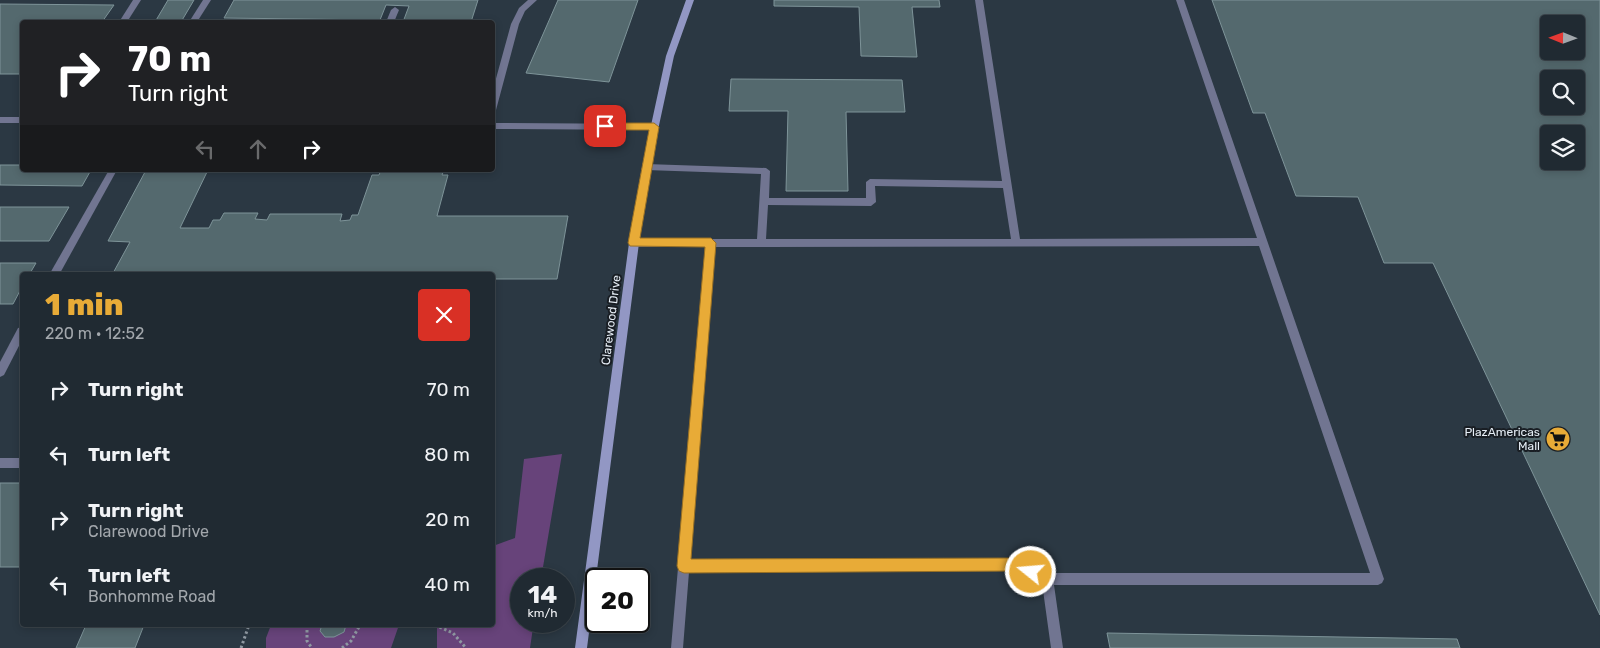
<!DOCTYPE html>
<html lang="en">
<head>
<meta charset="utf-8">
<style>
	body { margin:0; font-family:Rubik,sans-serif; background:#2d363e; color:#f1f3f6; height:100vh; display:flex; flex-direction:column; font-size:19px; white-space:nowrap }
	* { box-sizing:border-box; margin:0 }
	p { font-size:16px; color:#a2a7ac }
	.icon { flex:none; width:28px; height:28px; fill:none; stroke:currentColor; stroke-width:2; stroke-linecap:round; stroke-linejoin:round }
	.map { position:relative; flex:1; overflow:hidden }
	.side { position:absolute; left:20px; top:272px; width:475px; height:355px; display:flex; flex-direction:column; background:#202a32; border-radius:5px; box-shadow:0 2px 8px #0003,0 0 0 1px #3d464d }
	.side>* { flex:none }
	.guide { position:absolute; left:20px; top:20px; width:475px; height:152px; border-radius:5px; box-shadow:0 2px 8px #0003,0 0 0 1px #3d464d; background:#202124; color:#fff; overflow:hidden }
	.needle { width:32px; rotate:271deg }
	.buttons { position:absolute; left:1540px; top:15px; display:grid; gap:10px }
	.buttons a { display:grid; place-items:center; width:45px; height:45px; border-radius:5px; background:#202a32; box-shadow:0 2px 8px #0003,0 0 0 1px #3d464d; font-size:25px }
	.speed { position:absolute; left:510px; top:568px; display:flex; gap:10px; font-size:25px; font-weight:700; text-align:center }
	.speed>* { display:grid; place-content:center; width:65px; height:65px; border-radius:50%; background:#202a32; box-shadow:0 2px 8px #0003,0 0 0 1px #3d464d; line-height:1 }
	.speed small { font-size:12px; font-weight:400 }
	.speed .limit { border:2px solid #111; border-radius:8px; background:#fff; color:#111 }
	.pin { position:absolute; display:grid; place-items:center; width:42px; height:42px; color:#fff; margin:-21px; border-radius:10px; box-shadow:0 2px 8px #0006 }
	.me { position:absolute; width:55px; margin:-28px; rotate:287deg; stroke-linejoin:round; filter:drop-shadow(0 0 4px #0008) }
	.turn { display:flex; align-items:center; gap:18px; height:105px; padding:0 25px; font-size:22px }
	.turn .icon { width:65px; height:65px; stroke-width:2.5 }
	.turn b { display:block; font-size:35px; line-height:42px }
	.lanes { display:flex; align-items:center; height:48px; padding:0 25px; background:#0003; justify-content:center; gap:25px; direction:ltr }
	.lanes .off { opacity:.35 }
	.round { display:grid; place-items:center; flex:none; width:52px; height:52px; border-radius:5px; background:#2d363e }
	.overview { display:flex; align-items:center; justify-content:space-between; height:85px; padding:0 25px }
	h1 { font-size:30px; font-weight:800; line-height:38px; color:#e8ab37 }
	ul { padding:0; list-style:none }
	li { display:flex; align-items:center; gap:15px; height:65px; padding:0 25px }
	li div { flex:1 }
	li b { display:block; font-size:19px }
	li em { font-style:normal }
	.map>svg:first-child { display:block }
	.green { fill:#67437a }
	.building { fill:#54696e; stroke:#7e9499; fill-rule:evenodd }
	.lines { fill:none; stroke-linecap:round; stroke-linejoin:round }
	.path { stroke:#8f99a2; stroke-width:3; stroke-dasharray:2.5 2.5; stroke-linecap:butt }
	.lane { fill:#717591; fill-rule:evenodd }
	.street { fill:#717591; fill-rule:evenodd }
	.secondary { fill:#9297c4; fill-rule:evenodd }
	.route { fill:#e8ab37; stroke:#976f24 }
	.labels { text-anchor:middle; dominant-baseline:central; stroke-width:4; stroke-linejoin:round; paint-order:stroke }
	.street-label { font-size:12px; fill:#e6eef6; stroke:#191e24 }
	.poi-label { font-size:12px; fill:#e6eef6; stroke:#191e24; text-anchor:end }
</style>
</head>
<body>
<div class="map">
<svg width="1600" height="648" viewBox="0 0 1600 648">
	<rect width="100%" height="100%" fill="#2b3843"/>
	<g class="green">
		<polygon points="562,454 541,579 521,579 521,621 534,621 530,648 437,648 437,625 492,625 493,546 515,538 524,459"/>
		<polygon points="271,625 399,625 391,648 266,648 266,638"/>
	</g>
	<g class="building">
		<polygon points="168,0 194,0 181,22 155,22"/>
		<polygon points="234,0 478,0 471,22 403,22 409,6 386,5 380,20 224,18"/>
		<polygon points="558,0 638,0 609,82 526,73"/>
		<polygon points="774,0 939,0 940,7 912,7 917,57 861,56 859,7 774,6"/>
		<path d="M1212 0H1600V615L1433 263H1384L1358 197 1296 196 1265 113H1253ZM1549 24H1576V51H1549ZM1549 79H1576V106H1549ZM1549 134H1576V161H1549Z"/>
		<polygon points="0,4 114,5 102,22 22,22 22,74 0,74"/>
		<polygon points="731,79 902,80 905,112 846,112 848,191 786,191 788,111 729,111"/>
		<polygon points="0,165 22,165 22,170 91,170 82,186 0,185"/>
		<polygon points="381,170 444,170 442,175 448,175 437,216 568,216 557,279 492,279 492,275 112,275 130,242 108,241 145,172 207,172 180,228 209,228 213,220 220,220 224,213 258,213 255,219 267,220 270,214 342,214 340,221 350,220 352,215 358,215 372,175 379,175"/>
		<polygon points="0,207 69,207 49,241 0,241"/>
		<polygon points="0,263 36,263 29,275 22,275 22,287 13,304 0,304"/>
		<rect x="0" y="483" width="22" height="84"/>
		<polygon points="86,625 144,625 135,648 76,648"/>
		<polygon points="322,625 346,625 344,632 334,637 325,637 320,631"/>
		<polygon points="1107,633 1457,639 1460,648 1110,648"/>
	</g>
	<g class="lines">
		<g class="path">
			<polyline points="307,625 307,641 312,648"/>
			<polyline points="435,625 453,633 466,648"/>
			<polyline points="241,648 249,625"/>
			<polyline points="342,648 351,641 360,625"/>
		</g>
		<g class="lane">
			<polygon points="133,0 141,0 127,22 119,22"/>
			<polygon points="203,0 211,0 197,22 189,22"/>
			<polygon points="528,0 537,0 525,11 519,24 496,110 492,113 492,93 511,24 519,8"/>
			<path d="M975 0H983L1020 239 1257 238 1176 0H1184L1384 579 1382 583 1378 585H1054L1063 648H1051L1042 583 1015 571 689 572 683 648H671L706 247H634L629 243 634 239H757L761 174 646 170 642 167 646 164 766 168 770 171 769 198H866V182L870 179 1002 181ZM875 186 1003 188 1011 239H766L768 205 871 206 876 202ZM1259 246 1370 573H1047L1015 559 690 560 715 247Z"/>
			<polygon points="395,7 399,10 394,22 386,22 391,10"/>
			<polygon points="109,170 117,170 59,275 49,275"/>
			<polygon points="22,327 22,340 4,375 0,377 0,362 18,328"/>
			<rect x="0" y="458" width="22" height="10"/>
		</g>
		<g class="street">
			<rect x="0" y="117" width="22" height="6"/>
			<polygon points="492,123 654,124 658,127 654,130 492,129"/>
		</g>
		<polygon class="secondary" points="686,0 694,0 674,56 650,167 639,243 587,648 575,648 629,243 642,167 666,56"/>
	</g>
	<polygon class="route" points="605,123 654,123 659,127 640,238 711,238 716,243 691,559 1015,558 1036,567 1038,572 1036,576 1031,578 1015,571 684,573 679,571 677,566 705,247 630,246 628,243 649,130 605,130 600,126"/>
	<defs>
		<symbol id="supermarket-disc" viewBox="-11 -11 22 22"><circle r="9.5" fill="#e8ab37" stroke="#191e24"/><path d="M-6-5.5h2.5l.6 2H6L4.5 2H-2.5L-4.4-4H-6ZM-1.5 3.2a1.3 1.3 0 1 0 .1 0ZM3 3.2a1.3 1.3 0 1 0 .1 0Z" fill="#111"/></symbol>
	</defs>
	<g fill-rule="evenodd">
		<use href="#supermarket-disc" x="1544" y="425" width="28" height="28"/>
	</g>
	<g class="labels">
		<g class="street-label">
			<text transform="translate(611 320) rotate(-83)">Clarewood Drive</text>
		</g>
		<g class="poi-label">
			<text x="1540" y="432">PlazAmericas<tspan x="1540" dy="14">Mall</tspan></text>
		</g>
	</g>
</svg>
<div class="buttons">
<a><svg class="needle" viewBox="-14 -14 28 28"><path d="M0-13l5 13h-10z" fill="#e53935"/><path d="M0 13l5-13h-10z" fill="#a2a7ac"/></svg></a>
<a><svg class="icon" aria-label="search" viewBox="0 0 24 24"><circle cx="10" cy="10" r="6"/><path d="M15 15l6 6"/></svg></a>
<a><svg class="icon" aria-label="layers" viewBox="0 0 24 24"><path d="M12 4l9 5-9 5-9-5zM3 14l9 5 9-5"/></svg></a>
</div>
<div class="speed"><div>14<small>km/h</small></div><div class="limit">20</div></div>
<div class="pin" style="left:605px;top:126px;background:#d93025"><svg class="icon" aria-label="arrive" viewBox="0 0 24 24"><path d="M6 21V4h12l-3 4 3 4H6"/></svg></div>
<svg class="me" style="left:1031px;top:572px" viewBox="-20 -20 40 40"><circle r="17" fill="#e8ab37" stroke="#fff" stroke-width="3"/><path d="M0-11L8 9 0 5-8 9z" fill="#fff"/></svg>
<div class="guide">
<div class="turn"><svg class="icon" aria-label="right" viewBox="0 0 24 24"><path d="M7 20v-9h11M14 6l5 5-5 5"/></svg><div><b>70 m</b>Turn right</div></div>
<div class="lanes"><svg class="icon off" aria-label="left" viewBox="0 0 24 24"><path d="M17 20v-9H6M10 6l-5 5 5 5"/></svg><svg class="icon off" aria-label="ahead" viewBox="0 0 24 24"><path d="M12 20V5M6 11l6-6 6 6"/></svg><svg class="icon" aria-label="right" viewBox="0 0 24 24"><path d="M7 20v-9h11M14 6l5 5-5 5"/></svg></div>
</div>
<section class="side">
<div class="overview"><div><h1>1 min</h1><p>220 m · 12:52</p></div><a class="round" style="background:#d93025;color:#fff"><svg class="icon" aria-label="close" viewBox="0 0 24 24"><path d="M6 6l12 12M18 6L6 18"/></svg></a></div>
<ul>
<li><svg class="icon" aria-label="right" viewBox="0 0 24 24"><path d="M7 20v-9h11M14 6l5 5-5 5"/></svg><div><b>Turn right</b></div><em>70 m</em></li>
<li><svg class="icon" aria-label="left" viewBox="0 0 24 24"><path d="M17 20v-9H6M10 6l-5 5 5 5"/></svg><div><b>Turn left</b></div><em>80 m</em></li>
<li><svg class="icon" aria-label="right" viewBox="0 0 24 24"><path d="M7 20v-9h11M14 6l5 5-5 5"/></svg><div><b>Turn right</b><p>Clarewood Drive</p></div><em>20 m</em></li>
<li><svg class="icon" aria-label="left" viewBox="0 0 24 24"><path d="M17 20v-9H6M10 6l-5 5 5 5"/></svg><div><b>Turn left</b><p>Bonhomme Road</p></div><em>40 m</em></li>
</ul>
</section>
</div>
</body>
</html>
